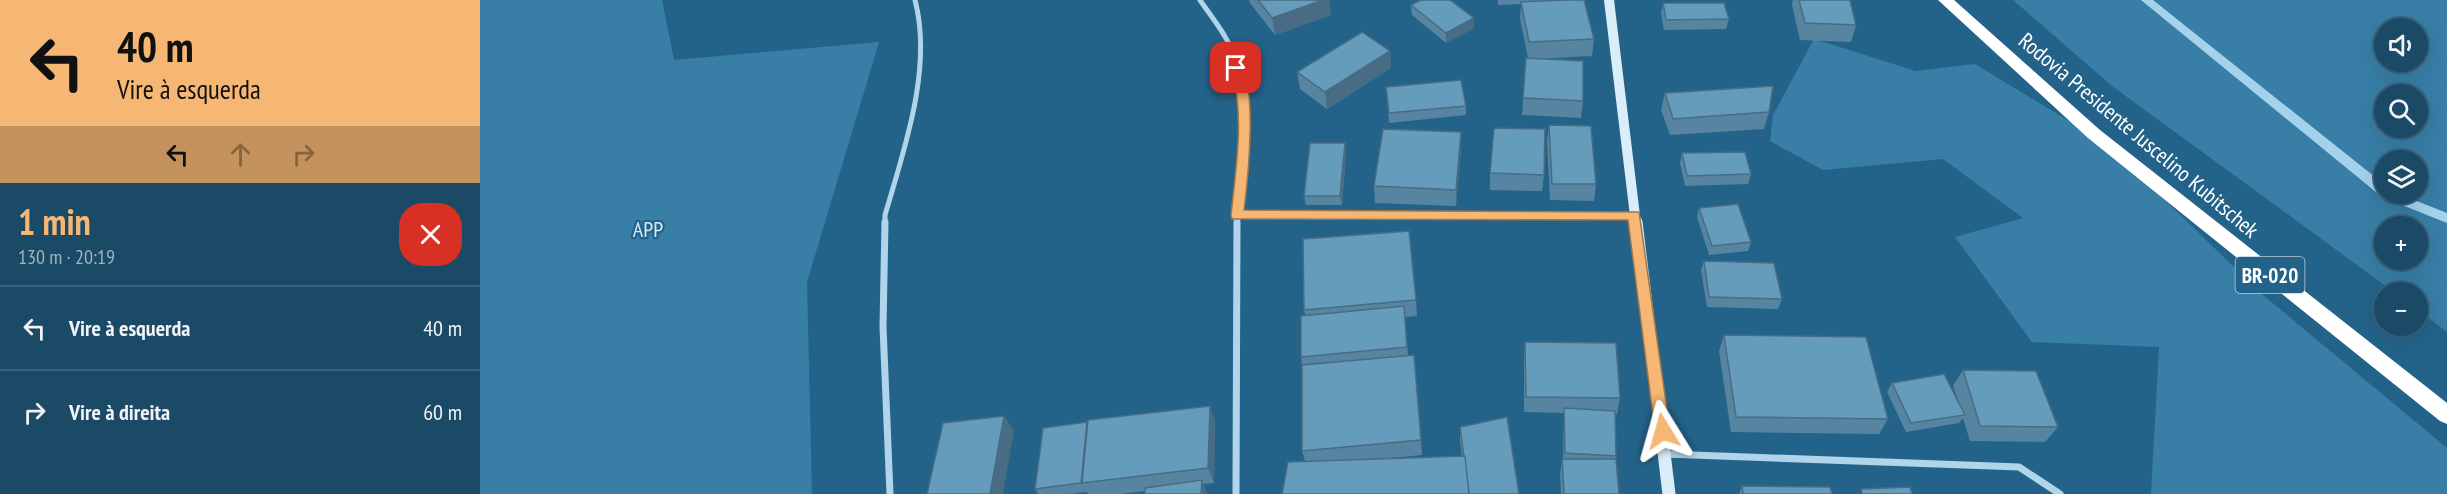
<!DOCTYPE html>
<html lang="pt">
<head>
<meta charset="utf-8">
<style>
	body { margin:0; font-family:"PT Sans Narrow",sans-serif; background:#24516d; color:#f1f3f6; height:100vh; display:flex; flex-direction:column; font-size:22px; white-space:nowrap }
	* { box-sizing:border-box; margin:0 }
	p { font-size:20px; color:#a0b3c0 }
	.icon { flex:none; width:33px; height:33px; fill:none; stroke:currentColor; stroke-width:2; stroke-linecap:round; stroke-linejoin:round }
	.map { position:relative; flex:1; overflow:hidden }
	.details { display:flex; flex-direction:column; background:#1b4a67; width:480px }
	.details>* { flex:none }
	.guide { background:#f5b773; color:#111; overflow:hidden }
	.tools { position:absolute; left:1894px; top:18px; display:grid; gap:12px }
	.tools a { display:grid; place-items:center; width:54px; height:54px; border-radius:50%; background:#1b4a67; box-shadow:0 6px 24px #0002,0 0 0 2px #39627b; font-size:30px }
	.pin { position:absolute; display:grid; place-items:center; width:51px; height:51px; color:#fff; margin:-26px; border-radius:12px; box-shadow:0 3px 9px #0006 }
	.me { position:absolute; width:66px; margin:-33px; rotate:352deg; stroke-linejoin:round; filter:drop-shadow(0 0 4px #0008) }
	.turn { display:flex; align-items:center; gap:21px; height:126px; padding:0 18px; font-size:27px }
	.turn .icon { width:78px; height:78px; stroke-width:2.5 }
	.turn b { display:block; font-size:42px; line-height:51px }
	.lanes { display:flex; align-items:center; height:57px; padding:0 18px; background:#0003; justify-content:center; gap:30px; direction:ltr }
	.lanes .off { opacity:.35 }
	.round { display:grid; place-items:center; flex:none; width:63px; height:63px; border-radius:24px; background:#24516d }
	.summary { display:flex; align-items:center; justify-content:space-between; height:102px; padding:0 18px }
	h1 { font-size:36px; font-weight:600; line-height:45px; color:#f5b773 }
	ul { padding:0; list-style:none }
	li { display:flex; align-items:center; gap:18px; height:84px; padding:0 18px; border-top:2px solid #39627b }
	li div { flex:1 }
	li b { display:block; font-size:22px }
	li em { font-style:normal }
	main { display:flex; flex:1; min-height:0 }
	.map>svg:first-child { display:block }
	.green { fill:#387ea6; fill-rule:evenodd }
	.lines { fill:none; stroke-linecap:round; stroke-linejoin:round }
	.stream { fill:#a4d2eb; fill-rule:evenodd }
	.street-far1 { stroke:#b0d5ea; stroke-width:5 }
	.street { stroke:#b0d5ea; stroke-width:7 }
	.secondary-far1 { stroke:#dbedf8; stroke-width:10 }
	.secondary { stroke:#dbedf8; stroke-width:13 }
	.highway { fill:#fff; fill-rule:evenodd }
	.wall { fill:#5785a1 }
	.shaded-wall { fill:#476c83 }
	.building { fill:#659bbb; stroke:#476c83; stroke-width:1.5 }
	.route { fill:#f5b773; stroke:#9f774b; stroke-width:1.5 }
	.labels { text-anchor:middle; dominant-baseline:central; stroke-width:4.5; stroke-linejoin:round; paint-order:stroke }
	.shield { fill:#246389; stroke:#bdd0dc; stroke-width:1.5 }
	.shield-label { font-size:21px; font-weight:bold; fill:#fff }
	.street-label { font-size:22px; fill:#fff; stroke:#246389 }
	.park-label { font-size:22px; fill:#d4ebf7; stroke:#246389 }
</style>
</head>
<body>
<main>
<section class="details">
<div class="guide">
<div class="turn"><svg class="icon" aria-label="left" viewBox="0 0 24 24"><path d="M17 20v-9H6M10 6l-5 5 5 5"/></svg><div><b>40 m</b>Vire à esquerda</div></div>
<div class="lanes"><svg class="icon" aria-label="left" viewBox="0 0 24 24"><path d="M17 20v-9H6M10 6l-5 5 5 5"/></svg><svg class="icon off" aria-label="ahead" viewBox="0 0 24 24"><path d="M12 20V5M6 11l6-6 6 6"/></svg><svg class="icon off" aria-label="right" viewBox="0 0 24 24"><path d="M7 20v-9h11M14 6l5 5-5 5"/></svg></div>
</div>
<div class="summary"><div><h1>1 min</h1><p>130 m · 20:19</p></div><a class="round" style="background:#d93025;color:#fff"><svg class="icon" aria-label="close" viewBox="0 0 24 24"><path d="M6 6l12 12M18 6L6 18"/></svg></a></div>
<ul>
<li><svg class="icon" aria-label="left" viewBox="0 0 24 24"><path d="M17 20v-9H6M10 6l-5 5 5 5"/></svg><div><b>Vire à esquerda</b></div><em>40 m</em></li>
<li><svg class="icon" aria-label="right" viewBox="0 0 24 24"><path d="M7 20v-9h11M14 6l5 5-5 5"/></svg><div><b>Vire à direita</b></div><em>60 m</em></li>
</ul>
</section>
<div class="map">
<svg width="1967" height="494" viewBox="0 0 1967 494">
	<rect width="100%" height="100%" fill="#246389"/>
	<g class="green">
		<polygon points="0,0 182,0 194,60 399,42 327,282 332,494 0,494"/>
		<path d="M1533 0H1967V332L1938 310V292H1914L1632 86ZM1905 28H1938V62H1905ZM1905 94H1938V128H1905ZM1938 160V194H1905V160ZM1905 226H1938V260H1905Z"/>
		<polygon points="1334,39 1436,71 1495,64 1627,144 1783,295 1967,448 1967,494 1671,494 1679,347 1552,342 1475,237 1543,218 1463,159 1343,170 1290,141 1293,115"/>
	</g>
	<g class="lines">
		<polygon class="stream" points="1661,0 1673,0 1905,185 1905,194 1919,194 1967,213 1967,223 1902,197"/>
		<g class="street-far1">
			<path d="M720 0C730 15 743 30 750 46 776 104 757 164 757 224"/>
			<polyline points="757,215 1154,215"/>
			<path d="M405 224V215C424 150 453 68 435 0"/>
		</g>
		<g class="street">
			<polyline points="405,222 403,327 410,494"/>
			<polyline points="1186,454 1539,467 1580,494"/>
			<polyline points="756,494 757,222"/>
		</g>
		<polyline class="secondary-far1" points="1129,0 1156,224"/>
		<polyline class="secondary" points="1156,222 1189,494"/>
		<polygon class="highway" points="1458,0 1474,0 1620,130 1967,403 1967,424 1960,421 1608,138"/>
	</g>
	<g class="wall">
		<polygon points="769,0 849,0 851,15 795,35 770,3"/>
		<polygon points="1018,0 1105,0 1105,3 1114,39 1112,56 1054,59 1103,101 1101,118 1042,115 1046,58 1048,58 1040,19 1041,4 1018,5"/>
		<polygon points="1313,0 1370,0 1376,25 1371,42 1320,40 1312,5"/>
		<polygon points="1183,3 1249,19 1246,29 1184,30 1181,13"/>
		<polygon points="931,5 994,18 994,28 966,43 932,15"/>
		<polygon points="910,51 911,68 847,109 820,89 817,72"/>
		<polygon points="906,87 986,106 986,115 909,123"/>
		<polygon points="1185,93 1289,112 1284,129 1190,135 1181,110"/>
		<polygon points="1069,125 1116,184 1114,201 1070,200 1067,142"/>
		<polygon points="865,143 866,152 862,205 826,205 824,196"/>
		<polygon points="981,149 976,206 895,203 894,186"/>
		<polygon points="1202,153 1271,174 1268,184 1205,186 1200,163"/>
		<polygon points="1010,173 1064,175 1062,191 1010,190"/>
		<polygon points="1219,208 1271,242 1268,251 1229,255 1217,217"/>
		<polygon points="1224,261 1302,299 1298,309 1227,307 1221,270"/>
		<polygon points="936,300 937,316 925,317 928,356 941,440 942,455 900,459 982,456 980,442 980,427 1039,494 825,461 822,451 822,365 821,357 825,315 824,310"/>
		<polygon points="1244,335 1408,419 1399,434 1251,432 1239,351"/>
		<polygon points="1045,342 1140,398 1137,414 1135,414 1136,459 1139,494 1081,494 1080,474 1082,459 1083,459 1084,413 1044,412 1044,358"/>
		<polygon points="1483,370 1578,427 1565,442 1490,441 1483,418 1479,423 1426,432 1407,392 1412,383 1478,400 1473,386"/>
		<polygon points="735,421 734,483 723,484 727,494 665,494 665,491 640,494 608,494 606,491 606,492 588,494 558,494 555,489 608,424"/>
		<polygon points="1262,486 1352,494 1259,494"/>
	</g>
	<g class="shaded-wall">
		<polygon points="843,0 849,0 851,15 795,35 792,18"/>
		<polygon points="994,18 994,28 966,43 966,33"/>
		<polygon points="910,51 911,68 847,109 845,92"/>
		<polygon points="981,132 981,149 976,206 976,190"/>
		<polygon points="865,143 866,152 862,205 860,196"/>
		<polygon points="730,406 735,421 734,483 728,468"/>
		<polygon points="524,416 534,431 523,494 510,494"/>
		<polygon points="722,480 727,494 721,494"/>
	</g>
	<g class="building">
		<polygon points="778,0 843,0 792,18"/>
		<polygon points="941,0 970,0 994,18 966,33 931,5"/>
		<polygon points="1085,0 1104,0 1114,39 1049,42 1041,2"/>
		<polygon points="1319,0 1370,0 1376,25 1325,23"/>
		<polygon points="1183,3 1244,3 1249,19 1186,20"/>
		<polygon points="882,32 910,51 845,92 817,72"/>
		<polygon points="1046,58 1103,61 1103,101 1043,98"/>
		<polygon points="981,80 986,106 909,113 906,87"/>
		<polygon points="1293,86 1289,112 1193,119 1185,93"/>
		<polygon points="1069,125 1111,126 1116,184 1072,184"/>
		<polygon points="1014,128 1065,129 1064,175 1010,173"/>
		<polygon points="903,129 981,132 976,190 894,186"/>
		<polygon points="830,143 865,143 860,196 824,196"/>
		<polygon points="1265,152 1271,174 1207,176 1202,153"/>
		<polygon points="1258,204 1271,242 1232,246 1219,208"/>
		<polygon points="929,231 936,300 824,310 823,239"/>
		<polygon points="1224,261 1294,263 1302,299 1229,297"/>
		<polygon points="924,306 927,347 821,357 821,316"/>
		<polygon points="1244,335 1386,337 1408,419 1256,417"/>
		<polygon points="1045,342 1136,343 1140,398 1046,397"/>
		<polygon points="934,355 941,440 822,451 822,365"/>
		<polygon points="1483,370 1556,371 1578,427 1500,426"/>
		<polygon points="1464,374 1485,415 1431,423 1412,383"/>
		<polygon points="730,406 728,468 602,483 608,420"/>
		<polygon points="1084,408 1135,411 1136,456 1085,453"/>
		<polygon points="524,416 510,494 447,494 463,423"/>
		<polygon points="1027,417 1039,494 989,494 980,427"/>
		<polygon points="607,422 601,483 555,489 563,428"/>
		<polygon points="985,456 989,494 802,494 808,462"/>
		<polygon points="1082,459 1136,459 1139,494 1084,494"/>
		<polygon points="722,480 721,494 665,494 665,488"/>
		<polygon points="1262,486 1350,487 1352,494 1263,494"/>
		<polygon points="1430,487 1432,494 1382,494 1381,489"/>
	</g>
	<path class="route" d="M756 64C780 72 767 187 764 210L1159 212 1190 431 1188 436 1183 438 1177 436 1175 431 1148 220 752 219 751 215C756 167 765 115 751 68Z"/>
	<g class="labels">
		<rect class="shield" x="1755.5" y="257" width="69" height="36" rx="4.5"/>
		<g class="shield-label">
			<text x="1790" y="275">BR-020</text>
		</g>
		<g class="street-label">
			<text transform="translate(1659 135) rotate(40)">Rodovia Presidente Juscelino Kubitschek</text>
		</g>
		<g class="park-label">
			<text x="168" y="229">APP</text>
		</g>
	</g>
</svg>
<div class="tools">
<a><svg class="icon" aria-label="sound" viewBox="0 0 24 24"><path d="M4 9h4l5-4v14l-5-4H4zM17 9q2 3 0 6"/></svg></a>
<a><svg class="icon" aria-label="search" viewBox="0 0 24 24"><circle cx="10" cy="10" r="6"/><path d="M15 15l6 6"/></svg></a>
<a><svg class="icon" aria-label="layers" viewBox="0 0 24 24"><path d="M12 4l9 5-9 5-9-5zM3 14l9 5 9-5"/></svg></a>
<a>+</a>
<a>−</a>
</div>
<div class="pin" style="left:756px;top:68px;background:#d93025"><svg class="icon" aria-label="arrive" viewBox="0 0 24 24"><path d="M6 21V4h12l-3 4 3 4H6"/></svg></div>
<svg class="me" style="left:1183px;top:431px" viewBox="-20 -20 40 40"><path d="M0-17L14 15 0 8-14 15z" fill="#f5b773" stroke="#fff" stroke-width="4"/></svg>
</div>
</main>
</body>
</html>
